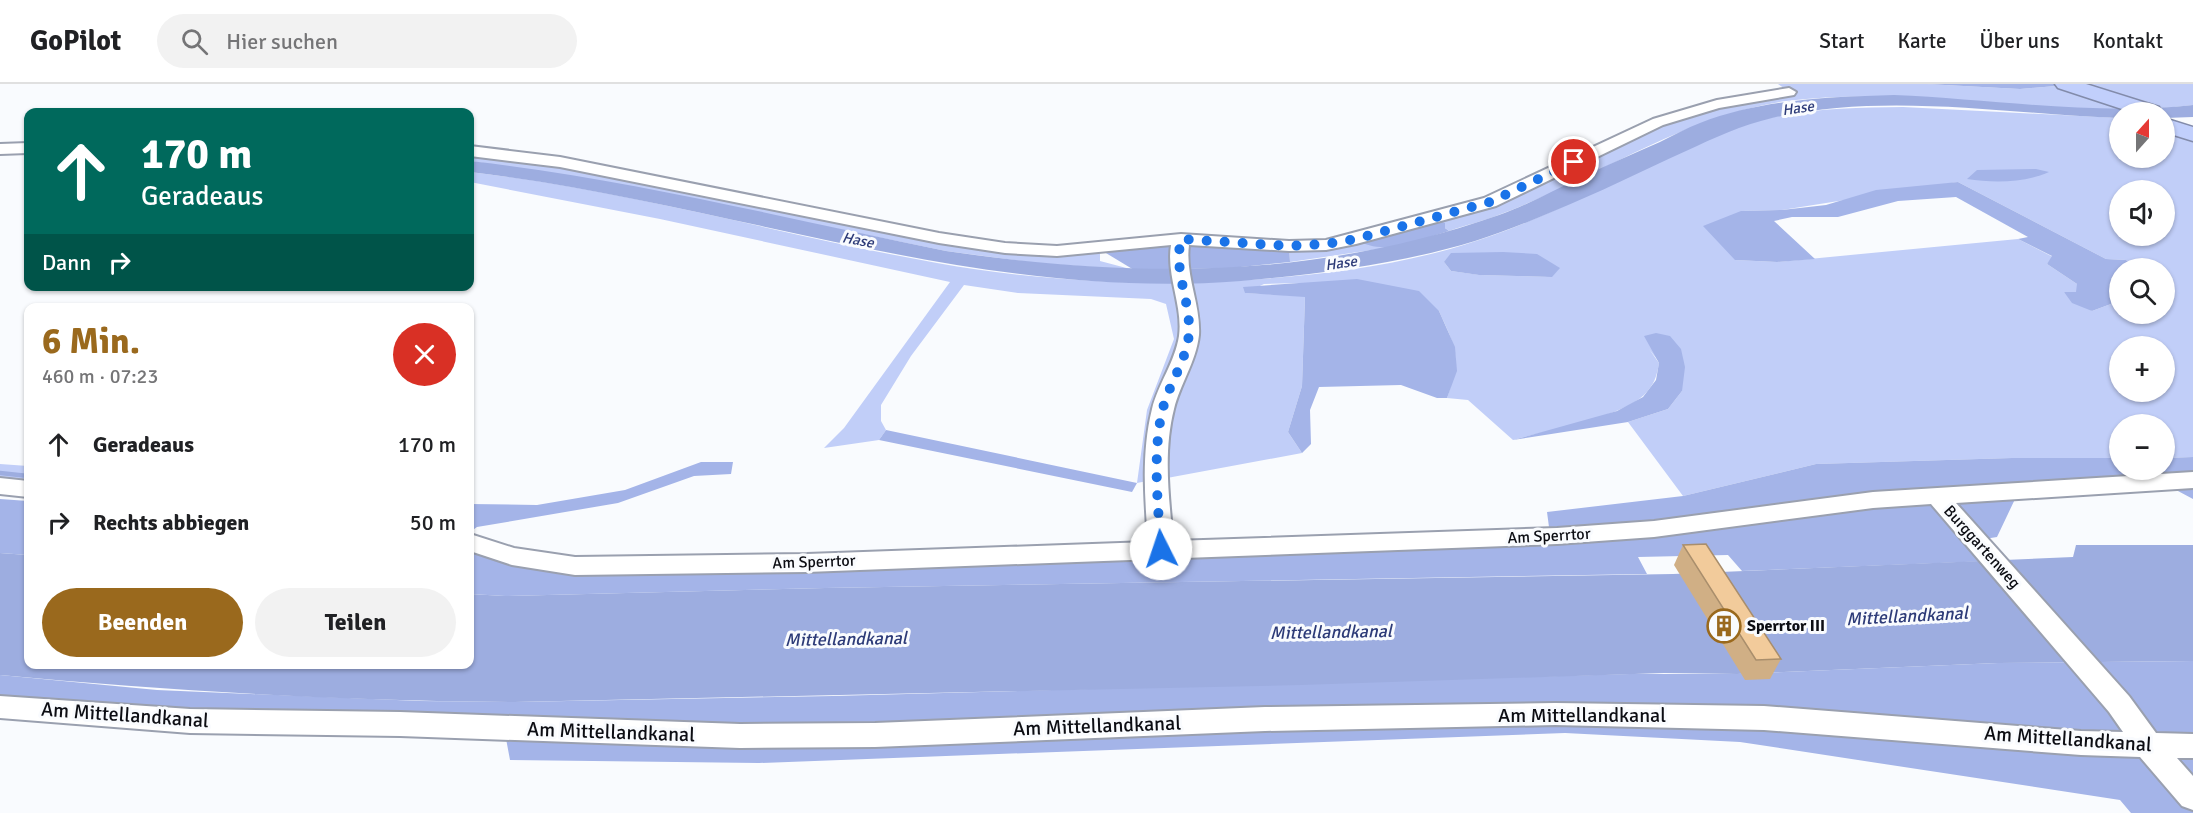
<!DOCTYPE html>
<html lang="de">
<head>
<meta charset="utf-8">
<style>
	body { margin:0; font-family:Signika,sans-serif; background:#f2f2f2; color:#202124; height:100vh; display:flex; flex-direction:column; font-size:22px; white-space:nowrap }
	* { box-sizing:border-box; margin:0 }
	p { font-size:20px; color:#757577 }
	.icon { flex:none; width:33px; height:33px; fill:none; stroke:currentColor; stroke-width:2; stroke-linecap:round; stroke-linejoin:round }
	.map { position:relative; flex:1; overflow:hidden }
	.drawer { position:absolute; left:24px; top:219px; width:450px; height:366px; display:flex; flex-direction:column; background:#fff; border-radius:12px; box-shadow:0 2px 4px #0004 }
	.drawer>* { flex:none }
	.top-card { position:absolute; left:24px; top:24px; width:450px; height:183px; border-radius:12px; box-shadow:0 2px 4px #0004; background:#00695c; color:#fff; overflow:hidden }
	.needle { width:39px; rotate:21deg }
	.fabs { position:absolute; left:2109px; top:18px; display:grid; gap:12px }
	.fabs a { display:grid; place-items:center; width:66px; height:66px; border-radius:50%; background:#fff; box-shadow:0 2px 4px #0004; font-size:30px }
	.pin { position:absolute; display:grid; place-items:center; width:51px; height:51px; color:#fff; margin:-26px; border:3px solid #fff; border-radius:50%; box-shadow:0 2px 6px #0007 }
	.me { position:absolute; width:66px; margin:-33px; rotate:356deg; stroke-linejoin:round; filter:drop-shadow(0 0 4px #0008) }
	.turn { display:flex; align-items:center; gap:21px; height:126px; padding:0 18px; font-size:27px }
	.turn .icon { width:78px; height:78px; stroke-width:2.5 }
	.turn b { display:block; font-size:42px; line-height:51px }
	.then { display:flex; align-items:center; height:57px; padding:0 18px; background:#0003; gap:12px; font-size:22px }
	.round { display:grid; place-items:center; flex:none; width:63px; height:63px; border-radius:32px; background:#f2f2f2 }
	.head { display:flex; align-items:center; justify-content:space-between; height:102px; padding:0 18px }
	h1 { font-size:36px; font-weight:700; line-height:45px; color:#9a691d }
	.action { display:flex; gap:12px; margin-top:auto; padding:12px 18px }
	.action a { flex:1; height:69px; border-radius:36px; background:#9a691d; color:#fff; font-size:24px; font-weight:700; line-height:69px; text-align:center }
	.action a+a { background:#f2f2f2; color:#202124 }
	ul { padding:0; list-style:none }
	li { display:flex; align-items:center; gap:18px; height:78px; padding:0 18px }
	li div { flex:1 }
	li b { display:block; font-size:22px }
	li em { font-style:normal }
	header { display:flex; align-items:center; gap:36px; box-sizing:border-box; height:84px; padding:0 30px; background:#fff; border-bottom:2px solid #e0e0e0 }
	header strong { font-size:28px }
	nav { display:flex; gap:33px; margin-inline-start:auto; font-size:21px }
	.search { width:420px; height:54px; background:#f2f2f2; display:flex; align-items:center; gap:15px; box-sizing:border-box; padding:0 21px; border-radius:33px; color:#757577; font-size:22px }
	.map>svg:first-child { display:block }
	.green { fill:#c1cef8; fill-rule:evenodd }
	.forest { fill:#a4b4e8 }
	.water { fill:#9dade0 }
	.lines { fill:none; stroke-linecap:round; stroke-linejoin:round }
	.stream { stroke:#9dade0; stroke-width:4.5 }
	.minor-casing { stroke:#9aa0af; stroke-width:4 }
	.highway-casing { stroke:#828baa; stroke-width:3 }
	.minor { fill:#fff; fill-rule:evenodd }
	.highway { fill:#c1cffc; fill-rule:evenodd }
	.wall { fill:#d0af85 }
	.building { fill:#f2cb9b; stroke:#a98e6c; stroke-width:1.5 }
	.route { stroke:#1a73e8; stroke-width:10; stroke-dasharray:0 18 }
	.labels { text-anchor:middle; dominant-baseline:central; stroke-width:6; stroke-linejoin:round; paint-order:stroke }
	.far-water-label { font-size:15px; font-style:italic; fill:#2d3b78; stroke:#f9fbfe }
	.street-label { font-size:16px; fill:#0c0d13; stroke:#f9fbfe }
	.poi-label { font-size:16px; font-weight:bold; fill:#0c0d13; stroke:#f9fbfe; text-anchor:start }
	.water-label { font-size:18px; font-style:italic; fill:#2d3b78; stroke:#f9fbfe }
	.near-street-label { font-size:20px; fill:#0c0d13; stroke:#f9fbfe }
</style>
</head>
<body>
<header>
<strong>GoPilot</strong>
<div class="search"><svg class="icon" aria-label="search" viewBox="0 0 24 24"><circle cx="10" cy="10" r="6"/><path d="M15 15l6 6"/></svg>Hier suchen</div>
<nav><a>Start</a><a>Karte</a><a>Über uns</a><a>Kontakt</a></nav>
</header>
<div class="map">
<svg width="2193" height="729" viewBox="0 0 2193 729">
	<rect width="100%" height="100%" fill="#f9fbfe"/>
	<g class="green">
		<path d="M1778 0H1926L2020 5 2080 0H2193V21C2058 37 1922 0 1786 17 1683 32 1597 94 1501 130 1484 137 1466 141 1449 147L1434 135 1490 118 1658 38 1788 7Z"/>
		<path d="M1903 23 2119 34 2120 74H2164L2165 45 2193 54V373L2165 374 2164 340H2120L2119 374H2012L1816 380 1683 412 1628 338 1668 325 1682 307 1649 265 1659 279C1657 292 1654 301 1644 311 1622 333 1544 347 1513 356L1468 316 1447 314C1462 272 1456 265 1439 227L1300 199 1264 200 1245 209 1305 212 1302 302 1288 348 1302 369 1167 394 1172 326 1200 249 1188 199C1285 195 1387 187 1479 156 1568 126 1649 78 1737 44 1789 24 1848 24 1903 23ZM1958 98 2106 175 2126 176 2136 184H2164V230H2120L2119 217 2092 227 2064 208H2077V200L2047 180 2053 173 2018 155 1777 178 1735 176 1741 127 1782 126ZM2120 106H2164V152H2120ZM1444 178 1552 193 1480 191 1451 187ZM2120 262H2164V308H2120Z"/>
		<polygon points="470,70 618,91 946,157 1046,171 1100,168 1100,177 1134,186 1036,179 946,167 602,97 470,77"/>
		<path d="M470 88C627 106 781 151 937 179 1015 193 1096 199 1176 199L1186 252 1152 396 1137 399 1147 326 1174 255 1166 220 1151 215 1018 209 964 201 911 272 881 321V337L886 346 879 356 824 364 844 344 950 198 660 135 470 98Z"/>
		<polygon points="1356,155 1376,162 1399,162 1290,178 1289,162"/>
		<polygon points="0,380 28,382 28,398 0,395"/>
	</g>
	<g class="forest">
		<polygon points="1926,0 2080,0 2020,5"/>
		<path d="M2036 85 2049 88C2025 99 1993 99 1967 95L1977 86Z"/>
		<polygon points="1958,98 2106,175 2126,176 2136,184 2120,184 2119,217 2092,227 2072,219 2064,208 2076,208 2077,200 2047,180 2052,172 2018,155 2028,153 1956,113 1898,117 1838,133 1792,133 1774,137 1815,175 1777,178 1735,176 1703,142 1741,127 1782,126 1826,121 1876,106"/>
		<path d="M1434 135 1445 139V144L1449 147C1421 155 1383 174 1356 155Z"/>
		<polygon points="1163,156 1289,162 1290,178 1231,184 1134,186 1096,163"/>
		<polygon points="1503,168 1537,170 1560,184 1552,193 1479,191 1451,187 1444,178 1451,169"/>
		<polygon points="1357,195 1419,207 1439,227 1455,263 1457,287 1447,314 1437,314 1401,301 1319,303 1310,326 1311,360 1302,369 1288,348 1302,302 1305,213 1245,209 1243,203"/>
		<polygon points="1656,249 1670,252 1681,265 1685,283 1682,307 1668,325 1628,338 1513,356 1617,327 1643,313 1656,296 1659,279 1644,252"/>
		<polygon points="886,346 1137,399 1132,408 879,356"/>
		<polygon points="2193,373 2193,415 2146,390 2007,401 2016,413 1997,453 1972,457 1989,477 1742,487 1728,471 1638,473 1647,490 825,504 505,512 470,510 470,465 500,476 1551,458 1547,428 1683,412 1816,380 2012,374 2119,374 2120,386 2164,386 2165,374"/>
		<polygon points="701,378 733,378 731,390 694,392 618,419 477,443 470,448 470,420 537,421 625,406"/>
		<polygon points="0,415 28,417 28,471 0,469"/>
		<polygon points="2193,577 2193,729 2131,729 2120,716 1740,658 1565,649 759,679 510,676 504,644 0,623 0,591 157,606 420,617 515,618 833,612 1630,590 1737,590 1998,579"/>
	</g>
	<g class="water">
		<path d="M1894 11C1992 15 2096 32 2193 21V33L2165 34 2164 28H2120L2119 34C2006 30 1885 8 1772 34 1742 41 1714 54 1686 67 1642 87 1598 109 1554 127 1528 138 1501 149 1475 157 1399 180 1319 190 1241 197 977 218 728 118 470 88V77C630 95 788 135 946 167 1136 195 1317 195 1499 131 1528 121 1556 105 1584 92 1609 80 1635 69 1660 58 1674 51 1687 44 1700 39 1762 15 1829 13 1894 11Z"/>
		<path d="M2076 461H2193V577L1998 579 1737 590 1664 589 1301 601 515 618C343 617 171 607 0 591V469L28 471V580H470V510L505 512 825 504 1673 490 2073 473Z"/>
	</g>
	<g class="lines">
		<polyline class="stream" points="0,389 28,392"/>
		<defs>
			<g id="minor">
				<path d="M1789 4 1796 8 1794 11 1719 24 1663 41 1496 122 1356 160 1326 166 1289 167 1189 161C1185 192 1201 221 1199 251 1196 278 1180 300 1174 325 1163 368 1169 414 1173 457L1557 444 1654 437 1873 408 2193 388V404L1956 419 2129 612 2156 649 2193 650V674H2177L2193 692V726L2182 722 2140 673 2081 671 1764 646 1555 641 1265 647 875 663 740 664 400 652 190 649 0 634V612L190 625 400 628 740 640 875 639 1265 623 1555 619 1764 622 2081 647 2123 648 2109 628 1931 420 1873 424 1654 453 1557 460 807 488 575 491 512 481 470 467V450L514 464 575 473 807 470 1148 458C1145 414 1141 369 1152 325 1158 300 1175 278 1179 252 1183 222 1166 192 1171 161L1057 172 1005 169 939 159 560 83 470 72V62L560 73 939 149 1005 159 1057 162 1181 150 1289 157 1326 156 1484 114 1653 35 1717 16Z"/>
				<polygon points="28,59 28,69 0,70 0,60"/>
				<polygon points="0,394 28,397 28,413 0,410"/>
			</g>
			<g id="highway">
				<polygon points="2055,0 2086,0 2159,23 2162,28 2131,28 2058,4"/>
				<polygon points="2164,34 2193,43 2193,57 2164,48"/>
			</g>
		</defs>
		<use href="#minor" class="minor-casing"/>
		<use href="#highway" class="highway-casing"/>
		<use href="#minor" class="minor"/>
		<use href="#highway" class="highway"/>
	</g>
	<polygon class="wall" points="1683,461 1781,575 1770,595 1745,596 1674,481"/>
	<polygon class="building" points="1706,460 1781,575 1756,576 1683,461"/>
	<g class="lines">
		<path class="route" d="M1161 465C1158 422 1152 366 1163 324 1170 297 1191 270 1189 241 1188 212 1174 186 1181 155L1289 162 1326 160 1356 155 1490 118 1574 78"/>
	</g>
	<defs>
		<symbol id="building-ring" viewBox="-11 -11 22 22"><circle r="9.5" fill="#f9fbfe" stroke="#9a691d" stroke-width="1.5"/><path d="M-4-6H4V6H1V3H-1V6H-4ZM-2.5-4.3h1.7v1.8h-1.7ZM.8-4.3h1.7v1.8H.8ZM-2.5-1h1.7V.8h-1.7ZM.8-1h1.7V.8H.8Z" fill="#9a691d"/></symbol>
	</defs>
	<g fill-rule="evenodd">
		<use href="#building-ring" x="1705" y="523" width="38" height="38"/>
	</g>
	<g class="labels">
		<g class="far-water-label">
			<text transform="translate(1798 24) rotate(-8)">Hase</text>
			<text transform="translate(858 156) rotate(11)">Hase</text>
			<text transform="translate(1341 179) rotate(-8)">Hase</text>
		</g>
		<g class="street-label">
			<text transform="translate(1549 452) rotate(-3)">Am Sperrtor</text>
			<text transform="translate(1982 463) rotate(48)">Burggartenweg</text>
			<text transform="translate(814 478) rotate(-2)">Am Sperrtor</text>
		</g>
		<g class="poi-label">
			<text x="1747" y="542">Sperrtor III</text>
		</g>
		<g class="water-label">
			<text transform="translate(1907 532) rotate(-3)">Mittellandkanal</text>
			<text transform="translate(1331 548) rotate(-1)">Mittellandkanal</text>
			<text transform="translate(846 555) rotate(-1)">Mittellandkanal</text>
		</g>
		<g class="near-street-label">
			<text transform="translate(125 631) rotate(4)">Am Mittellandkanal</text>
			<text x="1582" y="631">Am Mittellandkanal</text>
			<text transform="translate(1097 642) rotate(-2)">Am Mittellandkanal</text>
			<text transform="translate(611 648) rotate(2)">Am Mittellandkanal</text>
			<text transform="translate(2068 655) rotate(4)">Am Mittellandkanal</text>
		</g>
	</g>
</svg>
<div class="fabs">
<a><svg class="needle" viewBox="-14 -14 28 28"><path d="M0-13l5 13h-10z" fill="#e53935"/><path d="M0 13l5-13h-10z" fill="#757577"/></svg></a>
<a><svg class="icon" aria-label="sound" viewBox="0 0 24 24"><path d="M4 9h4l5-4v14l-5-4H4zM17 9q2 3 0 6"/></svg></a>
<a><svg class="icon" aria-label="search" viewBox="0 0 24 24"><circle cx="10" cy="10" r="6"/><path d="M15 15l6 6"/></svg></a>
<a>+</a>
<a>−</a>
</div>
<div class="pin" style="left:1574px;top:78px;background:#d93025"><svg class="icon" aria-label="arrive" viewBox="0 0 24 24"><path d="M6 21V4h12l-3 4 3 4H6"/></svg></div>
<svg class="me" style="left:1161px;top:465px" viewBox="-20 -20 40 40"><circle r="19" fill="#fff"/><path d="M0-13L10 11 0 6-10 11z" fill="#1a73e8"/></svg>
<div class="top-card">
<div class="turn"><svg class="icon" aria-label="ahead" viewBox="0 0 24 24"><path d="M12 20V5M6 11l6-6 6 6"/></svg><div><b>170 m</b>Geradeaus</div></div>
<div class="then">Dann<svg class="icon" aria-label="right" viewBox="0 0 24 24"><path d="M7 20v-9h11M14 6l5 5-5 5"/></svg></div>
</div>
<section class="drawer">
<div class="head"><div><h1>6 Min.</h1><p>460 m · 07:23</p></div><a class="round" style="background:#d93025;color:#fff"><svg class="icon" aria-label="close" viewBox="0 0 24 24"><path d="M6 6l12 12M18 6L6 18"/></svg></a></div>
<ul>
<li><svg class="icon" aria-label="ahead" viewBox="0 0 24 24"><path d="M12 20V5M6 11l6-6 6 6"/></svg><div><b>Geradeaus</b></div><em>170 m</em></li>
<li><svg class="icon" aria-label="right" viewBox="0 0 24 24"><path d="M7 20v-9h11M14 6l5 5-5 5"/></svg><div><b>Rechts abbiegen</b></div><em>50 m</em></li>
</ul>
<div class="action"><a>Beenden</a><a>Teilen</a></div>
</section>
</div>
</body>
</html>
